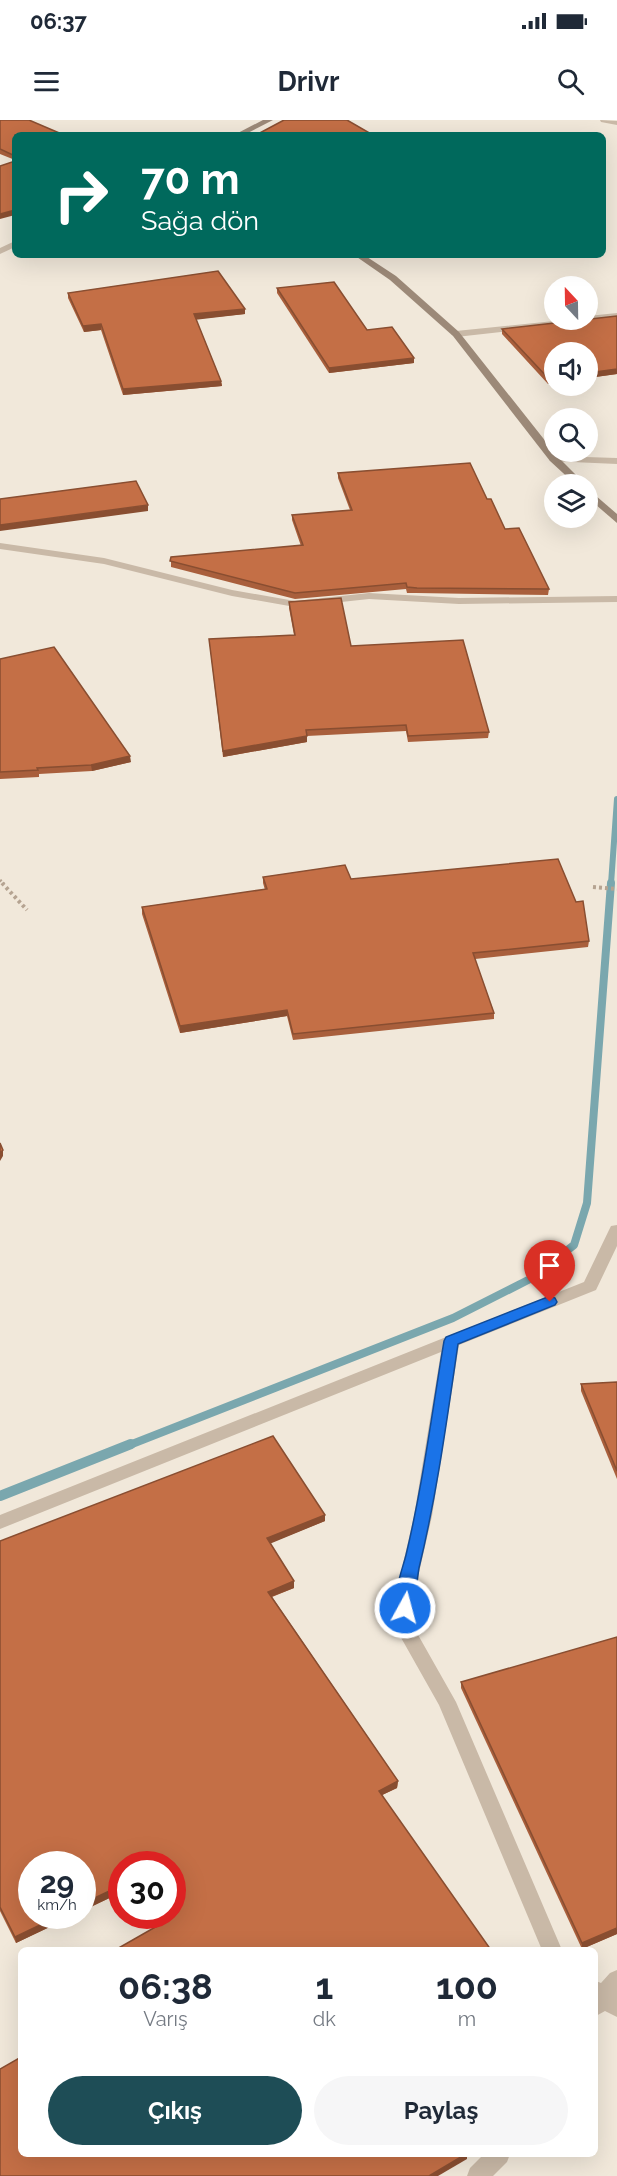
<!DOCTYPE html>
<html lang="tr">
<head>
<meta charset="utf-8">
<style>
	body { margin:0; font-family:Raleway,sans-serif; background:#f6f6f7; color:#1f2937; height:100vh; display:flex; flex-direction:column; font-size:22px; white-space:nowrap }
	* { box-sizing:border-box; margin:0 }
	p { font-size:20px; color:#747a83 }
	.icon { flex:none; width:33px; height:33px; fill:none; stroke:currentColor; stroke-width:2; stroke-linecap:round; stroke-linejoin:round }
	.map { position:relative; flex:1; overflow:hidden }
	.panel { position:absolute; left:18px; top:1827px; width:580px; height:210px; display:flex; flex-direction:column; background:#fff; border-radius:9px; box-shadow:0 6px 24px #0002 }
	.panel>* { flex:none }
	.guide { position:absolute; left:12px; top:12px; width:594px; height:126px; border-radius:9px; box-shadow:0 6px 24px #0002; background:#00695c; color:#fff; overflow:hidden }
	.needle { width:39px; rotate:338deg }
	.fabs { position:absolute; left:544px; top:156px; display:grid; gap:12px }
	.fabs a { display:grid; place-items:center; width:54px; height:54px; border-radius:50%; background:#fff; box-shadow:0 6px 24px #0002; font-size:30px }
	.speed { position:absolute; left:18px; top:1731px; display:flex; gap:12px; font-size:30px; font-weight:700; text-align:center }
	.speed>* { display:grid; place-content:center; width:78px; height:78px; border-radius:50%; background:#fff; box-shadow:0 6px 24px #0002; line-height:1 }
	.speed small { font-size:15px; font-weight:400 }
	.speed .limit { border:9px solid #d22; background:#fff; color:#111 }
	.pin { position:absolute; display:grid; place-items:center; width:51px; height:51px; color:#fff; margin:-62px -26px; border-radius:50% 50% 50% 0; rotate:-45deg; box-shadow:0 0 6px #0007 }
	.pin .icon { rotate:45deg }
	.me { position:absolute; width:66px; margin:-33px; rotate:7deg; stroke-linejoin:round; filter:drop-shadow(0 0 4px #0008) }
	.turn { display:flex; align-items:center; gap:21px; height:126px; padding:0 30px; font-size:27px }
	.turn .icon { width:78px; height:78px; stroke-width:2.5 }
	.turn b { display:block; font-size:42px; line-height:51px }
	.eta { display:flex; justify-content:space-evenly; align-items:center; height:102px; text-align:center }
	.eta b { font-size:36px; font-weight:700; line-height:42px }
	.action { display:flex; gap:12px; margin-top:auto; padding:12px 30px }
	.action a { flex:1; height:69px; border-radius:36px; background:#1e4d56; color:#fff; font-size:24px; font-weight:700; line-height:69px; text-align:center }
	.action a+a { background:#f6f6f7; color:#1f2937 }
	.status { display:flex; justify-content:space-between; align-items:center; height:42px; padding:0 30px; background:#fff; direction:ltr }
	.status svg { height:16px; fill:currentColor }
	header { display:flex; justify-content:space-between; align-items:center; height:78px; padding:0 30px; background:#fff; font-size:27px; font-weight:700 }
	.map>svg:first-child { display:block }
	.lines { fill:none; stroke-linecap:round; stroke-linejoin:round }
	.stream-far2 { stroke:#7aa7ae; stroke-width:6 }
	.stream-far1 { stroke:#7aa7ae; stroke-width:8 }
	.stream { stroke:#7aa7ae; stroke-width:10 }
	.path-far1 { stroke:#b5a391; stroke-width:3; stroke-dasharray:2 2; stroke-linecap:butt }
	.path { stroke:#b5a391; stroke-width:4; stroke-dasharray:3 3; stroke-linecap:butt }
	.street { fill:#c9b9a7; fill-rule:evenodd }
	.secondary { fill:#9c8978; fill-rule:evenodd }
	.wall { fill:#a95f3c }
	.shaded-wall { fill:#894e31 }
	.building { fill:#c46f46; stroke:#894e31; stroke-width:1.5 }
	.route { fill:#1a73e8; stroke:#114b97; stroke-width:1.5 }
</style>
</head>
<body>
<div class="status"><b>06:37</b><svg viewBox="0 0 49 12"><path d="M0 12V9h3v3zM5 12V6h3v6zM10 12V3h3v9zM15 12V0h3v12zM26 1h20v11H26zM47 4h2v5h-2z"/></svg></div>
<header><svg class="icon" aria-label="menu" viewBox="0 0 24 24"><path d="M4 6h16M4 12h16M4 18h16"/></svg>Drivr<svg class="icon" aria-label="search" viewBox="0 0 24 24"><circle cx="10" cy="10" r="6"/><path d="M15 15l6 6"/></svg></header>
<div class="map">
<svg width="617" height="2056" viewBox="0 0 617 2056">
	<rect width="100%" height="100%" fill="#f1e8da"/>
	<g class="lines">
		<polyline class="stream-far2" points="611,764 617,679"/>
		<polyline class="stream-far1" points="127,1326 453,1198 532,1158 574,1125 587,1083 611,763"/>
		<polyline class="stream" points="0,1376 131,1324"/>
		<polyline class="path-far1" points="0,760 4,764"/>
		<g class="path">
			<polyline points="2,763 27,790"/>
			<polyline points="593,767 617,769"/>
		</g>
		<g class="street">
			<polygon points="600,0 617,1 617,5 601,2"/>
			<polygon points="15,121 15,127 0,134 0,128"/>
			<polygon points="617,193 617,199 456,217 451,214 456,211 564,200 588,200 588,196"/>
			<polygon points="554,336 617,338 617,344 550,341 549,339"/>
			<polygon points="0,423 104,438 232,470 295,481 369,473 459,478 617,476 617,482 459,484 369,479 295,487 232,476 104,444 0,429"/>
			<polygon points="617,1105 617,1126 596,1170 459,1225 432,1396 415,1470 413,1506 456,1582 562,1830 542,1830 439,1585 395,1507 397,1470 414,1396 441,1232 0,1409 0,1395 584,1162 609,1110 611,1106"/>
			<polygon points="617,1850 617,1897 605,1891 596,1896 596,1861 601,1863 610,1853"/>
			<polygon points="484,2034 510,2034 507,2042 493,2056 467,2056 470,2048"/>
		</g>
		<g class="secondary">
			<polygon points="263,0 273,0 244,15 234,15"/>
			<polygon points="354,135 364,135 396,156 459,212 558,337 585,364 575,364 550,341 453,216 390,160"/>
			<polygon points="588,369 617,394 617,403 588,378"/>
		</g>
	</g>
	<g class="wall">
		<polygon points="0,0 15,15 15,40 0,34"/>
		<polygon points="277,168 367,210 414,243 329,253 277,173"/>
		<polygon points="68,173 245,189 245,194 196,199 221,261 222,266 123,275 101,210 84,212 68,178"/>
		<polygon points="617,196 617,254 588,258 588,232 555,232 555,263 548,264 502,214 502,209"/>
		<polygon points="338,353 487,379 505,409 549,469 548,475 416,473 407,473 406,469 295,479 171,447 171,437 301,426 292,400 292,395 350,390 338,358"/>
		<polygon points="289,482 351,526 489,612 488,618 408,622 406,611 307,616 307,622 223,637 209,519 294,515 289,488"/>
		<polygon points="0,539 131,642 92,651 39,654 39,657 0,659"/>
		<polygon points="263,757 351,759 589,821 588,827 475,839 494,893 494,899 293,920 287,896 180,913 142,794 142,787 265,770 263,763"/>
		<polygon points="617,1262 617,1359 581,1271 581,1264"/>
		<polygon points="325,1395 325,1401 270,1423 294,1461 294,1468 272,1477 398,1661 397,1668 382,1675 171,1798 169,1796 172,1796 172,1744 122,1744 122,1772 16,1823 0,1791 0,1421"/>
		<polygon points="461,1562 617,1814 582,1829 461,1568"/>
	</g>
	<g class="shaded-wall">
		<polygon points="14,90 15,95 0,99 0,94"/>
		<polygon points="245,189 245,194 194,200 194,194"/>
		<polygon points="101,204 101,210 84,212 83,206"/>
		<polygon points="414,238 414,243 329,253 329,248"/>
		<polygon points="617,249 617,254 588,258 588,253"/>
		<polygon points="548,258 555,258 555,263 548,264"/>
		<polygon points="221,261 222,266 123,275 123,269"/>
		<polygon points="148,385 148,391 0,411 0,405"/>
		<polygon points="307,616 307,622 223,637 223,631"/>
		<polygon points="130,636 131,642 92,651 91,645"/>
		<polygon points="287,890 287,896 180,913 180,906"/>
		<polygon points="3,1030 3,1036 0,1041 0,1033"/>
		<polygon points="325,1395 325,1401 267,1425 267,1418"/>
		<polygon points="294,1461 294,1468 268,1478 268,1472"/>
		<polygon points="398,1661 397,1668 378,1677 379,1671"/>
		<polygon points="122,1765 122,1772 82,1791 82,1784"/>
		<polygon points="59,1796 73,1796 16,1823 15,1817"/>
		<polygon points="617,1808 617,1814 582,1829 582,1823"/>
		<polygon points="466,2034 467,2034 467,2039 438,2056 429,2056"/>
	</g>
	<g class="building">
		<polygon points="0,0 29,0 64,15 15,15 15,36 0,29"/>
		<polygon points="284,0 347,0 373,15 256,15"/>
		<polygon points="15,41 15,90 0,94 0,46"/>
		<polygon points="218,151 245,189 194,194 221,261 123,269 101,204 83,206 68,173"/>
		<polygon points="334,162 367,210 392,207 414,238 329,248 277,168"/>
		<polygon points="617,196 617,249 588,253 588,232 555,232 555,258 548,258 502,209"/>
		<polygon points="470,343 487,379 491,379 505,409 519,408 549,469 417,468 407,467 406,463 295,473 170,441 171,437 303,425 292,395 352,390 338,353"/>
		<polygon points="136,361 148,385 0,405 0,379"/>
		<polygon points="341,478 351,526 463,520 489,612 408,616 406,605 306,610 307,616 223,631 209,519 295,515 289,482"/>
		<polygon points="54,527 130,636 91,645 37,648 38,650 0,652 0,539"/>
		<polygon points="558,739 576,782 583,781 589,821 473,833 494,893 293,914 287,890 180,906 142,787 267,769 263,757 345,745 351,759"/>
		<polygon points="0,1023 3,1030 0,1033"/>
		<polygon points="617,1262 617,1351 581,1264"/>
		<polygon points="273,1316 325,1395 267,1418 294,1461 268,1472 398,1661 379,1671 491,1830 115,1830 173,1797 172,1796 172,1744 122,1744 122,1765 82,1784 82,1744 32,1744 32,1796 59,1796 15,1817 0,1787 0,1421"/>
		<polygon points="617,1517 617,1808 582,1823 461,1562"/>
		<polygon points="21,1937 21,2034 466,2034 429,2056 0,2056 0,1949"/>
	</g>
	<path class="route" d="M550 1176 555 1178 557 1182 555 1185 458 1224C447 1299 437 1374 419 1448 417 1459 415 1486 411 1493L405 1495 399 1493C391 1477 402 1451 406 1435 423 1364 432 1292 444 1221L446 1217Z"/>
</svg>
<div class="fabs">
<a><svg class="needle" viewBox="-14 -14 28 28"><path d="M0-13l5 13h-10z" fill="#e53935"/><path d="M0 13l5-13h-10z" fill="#747a83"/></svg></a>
<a><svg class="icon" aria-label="sound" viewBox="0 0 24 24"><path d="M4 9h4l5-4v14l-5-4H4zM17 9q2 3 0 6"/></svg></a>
<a><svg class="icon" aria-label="search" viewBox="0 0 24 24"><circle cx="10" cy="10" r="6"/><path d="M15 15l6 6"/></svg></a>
<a><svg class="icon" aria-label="layers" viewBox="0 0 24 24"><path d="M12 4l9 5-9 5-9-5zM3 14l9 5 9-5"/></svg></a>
</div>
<div class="speed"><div>29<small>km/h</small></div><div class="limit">30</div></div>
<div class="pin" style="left:550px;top:1182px;background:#d93025"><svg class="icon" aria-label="arrive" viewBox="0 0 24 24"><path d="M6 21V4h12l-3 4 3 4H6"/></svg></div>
<svg class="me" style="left:405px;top:1488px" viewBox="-20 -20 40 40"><circle r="17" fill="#1a73e8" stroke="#fff" stroke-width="3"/><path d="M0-11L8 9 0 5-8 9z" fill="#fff"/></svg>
<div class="guide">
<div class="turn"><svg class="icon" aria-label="right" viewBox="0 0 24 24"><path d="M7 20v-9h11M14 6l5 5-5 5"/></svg><div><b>70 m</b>Sağa dön</div></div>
</div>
<section class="panel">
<div class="eta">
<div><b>06:38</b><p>Varış</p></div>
<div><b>1</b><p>dk</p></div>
<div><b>100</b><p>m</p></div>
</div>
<div class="action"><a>Çıkış</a><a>Paylaş</a></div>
</section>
</div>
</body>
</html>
